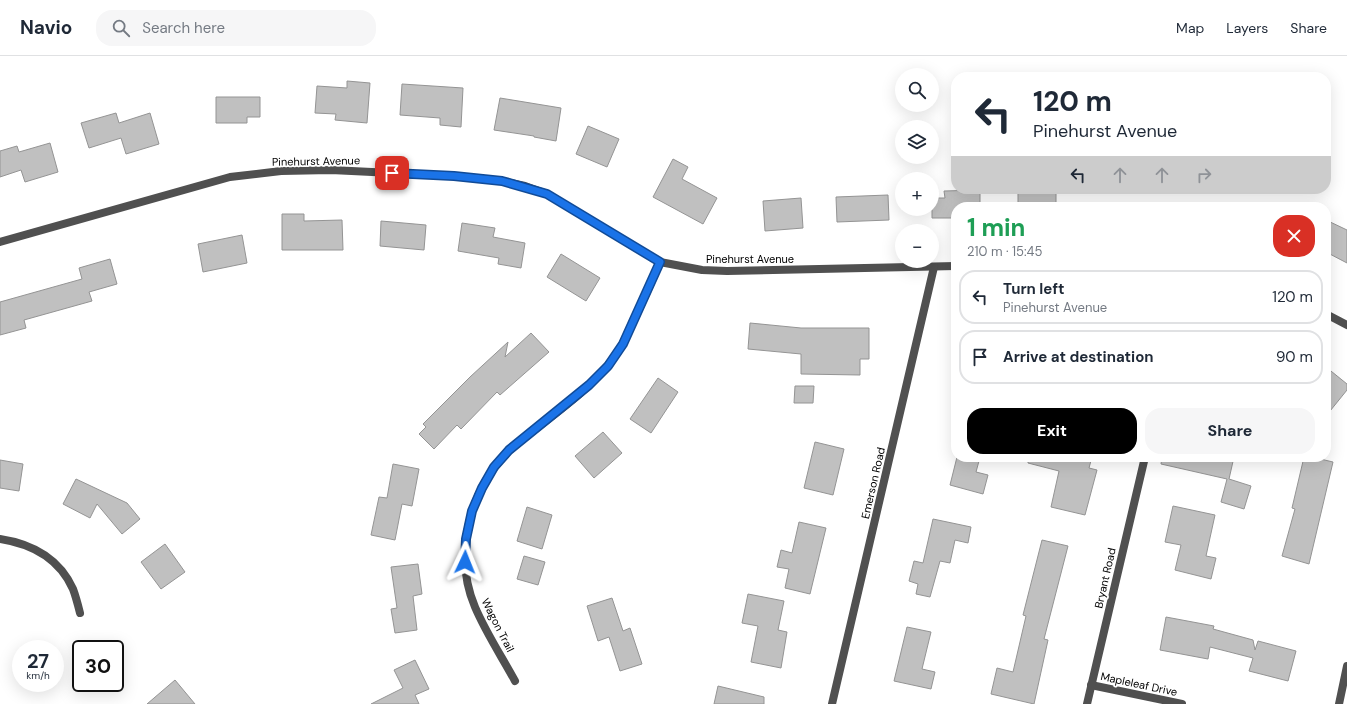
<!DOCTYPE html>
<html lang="en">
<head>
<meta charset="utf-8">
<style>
	body { margin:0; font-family:"DM Sans",sans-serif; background:#f6f6f7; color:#1f2937; height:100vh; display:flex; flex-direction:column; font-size:15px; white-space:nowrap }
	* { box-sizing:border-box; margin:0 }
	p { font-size:13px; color:#747a83 }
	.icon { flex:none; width:22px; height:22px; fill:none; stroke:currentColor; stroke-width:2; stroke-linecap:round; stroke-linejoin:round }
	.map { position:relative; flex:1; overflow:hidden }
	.sheet { position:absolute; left:951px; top:146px; width:380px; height:260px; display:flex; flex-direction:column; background:#fff; border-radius:16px; box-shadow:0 4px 16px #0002 }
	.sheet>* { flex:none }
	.hud { position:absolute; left:951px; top:16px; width:380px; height:122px; border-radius:16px; box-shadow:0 4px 16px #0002; background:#fff; color:#1f2937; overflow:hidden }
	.tools { position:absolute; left:895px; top:12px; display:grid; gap:8px }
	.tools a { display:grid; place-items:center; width:44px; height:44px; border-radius:50%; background:#fff; box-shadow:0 4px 16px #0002; font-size:20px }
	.speed { position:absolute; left:12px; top:584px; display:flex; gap:8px; font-size:20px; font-weight:700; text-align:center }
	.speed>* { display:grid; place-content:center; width:52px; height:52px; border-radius:50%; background:#fff; box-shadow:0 4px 16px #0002; line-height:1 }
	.speed small { font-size:10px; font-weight:400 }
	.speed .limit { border:2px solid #111; border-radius:6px; background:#fff; color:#111 }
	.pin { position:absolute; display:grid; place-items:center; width:34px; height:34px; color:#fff; margin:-17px; border-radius:8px; box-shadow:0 2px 6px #0006 }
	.me { position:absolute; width:44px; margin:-22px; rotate:2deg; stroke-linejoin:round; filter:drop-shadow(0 0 3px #0008) }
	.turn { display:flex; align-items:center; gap:14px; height:84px; padding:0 16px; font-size:18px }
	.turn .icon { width:52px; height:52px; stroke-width:2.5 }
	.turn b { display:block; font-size:28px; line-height:34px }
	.lanes { display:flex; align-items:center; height:38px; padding:0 16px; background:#0003; justify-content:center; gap:20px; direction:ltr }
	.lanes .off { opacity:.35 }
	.round { display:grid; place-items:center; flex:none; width:42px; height:42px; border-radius:16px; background:#f6f6f7 }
	.summary { display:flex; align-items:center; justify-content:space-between; height:68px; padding:0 16px }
	h1 { font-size:24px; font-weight:700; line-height:30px; color:#1e9e55 }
	.action { display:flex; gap:8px; margin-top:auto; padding:8px 16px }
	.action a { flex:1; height:46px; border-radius:16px; background:#000; color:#fff; font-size:16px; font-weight:700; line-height:46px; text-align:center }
	.action a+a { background:#f6f6f7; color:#1f2937 }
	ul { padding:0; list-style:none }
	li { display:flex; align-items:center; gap:12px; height:54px; margin:0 8px 6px; padding:0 8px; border:2px solid #e0e1e3; border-radius:16px }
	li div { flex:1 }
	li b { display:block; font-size:15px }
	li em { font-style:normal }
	header { display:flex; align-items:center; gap:24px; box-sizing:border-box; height:56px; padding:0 20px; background:#fff; border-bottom:1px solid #e0e1e3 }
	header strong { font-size:19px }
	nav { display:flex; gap:22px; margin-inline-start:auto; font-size:14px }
	.search { width:280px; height:36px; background:#f6f6f7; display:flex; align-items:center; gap:10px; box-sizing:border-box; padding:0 14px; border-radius:16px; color:#747a83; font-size:15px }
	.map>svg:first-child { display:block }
	.building { fill:#c0c0c0; stroke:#949494 }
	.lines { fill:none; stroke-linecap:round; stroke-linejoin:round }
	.minor { stroke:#505050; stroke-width:8 }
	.route-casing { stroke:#114b97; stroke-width:10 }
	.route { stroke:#1a73e8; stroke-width:7 }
	.labels { text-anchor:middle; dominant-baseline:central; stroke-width:3.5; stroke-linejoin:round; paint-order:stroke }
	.street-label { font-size:11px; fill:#000; stroke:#fff }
</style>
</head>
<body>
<header>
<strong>Navio</strong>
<div class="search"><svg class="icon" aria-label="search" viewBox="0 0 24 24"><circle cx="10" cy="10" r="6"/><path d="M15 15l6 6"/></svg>Search here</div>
<nav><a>Map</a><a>Layers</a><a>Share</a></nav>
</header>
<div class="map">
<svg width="1347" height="648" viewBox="0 0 1347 648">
	<rect width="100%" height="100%" fill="#fff"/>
	<g class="building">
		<polygon points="347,25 370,27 367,67 335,64 336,58 315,57 317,30 347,32"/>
		<polygon points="402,28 463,32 461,71 440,69 440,62 400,59"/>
		<polygon points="216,41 260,41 260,61 247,61 247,67 216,67"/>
		<polygon points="500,42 561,52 556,85 534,81 534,80 494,74"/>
		<polygon points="116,57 119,67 150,57 159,88 126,98 121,82 89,92 81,67"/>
		<polygon points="588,70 619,83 607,111 576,98"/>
		<polygon points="50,87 58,116 25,126 21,114 0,121 0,95 17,90 19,96"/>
		<polygon points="673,103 688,111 682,123 717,142 703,168 653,141"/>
		<rect x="1018" y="133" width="38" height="18"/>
		<polygon points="980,134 980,151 956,151 956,162 932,162 932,142 945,142 944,135"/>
		<polygon points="888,139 889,164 837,166 836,141"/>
		<polygon points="801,142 803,172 765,175 763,145"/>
		<polygon points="282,158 304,158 304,165 342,164 343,194 282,194"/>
		<polygon points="1326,164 1347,174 1347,207 1326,196"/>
		<polygon points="381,165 426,169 424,194 380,190"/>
		<polygon points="462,167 495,172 493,181 525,187 521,212 498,208 499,202 458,195"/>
		<polygon points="242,179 247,207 203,216 198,188"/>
		<polygon points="561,198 600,222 586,245 547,221"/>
		<polygon points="110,203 117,228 89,236 92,245 24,264 26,272 0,279 0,246 82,223 79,212"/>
		<polygon points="750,267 801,272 869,272 869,303 860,303 860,319 801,318 801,298 748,293"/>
		<polygon points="531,277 549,296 500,339 497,336 461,373 457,369 434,393 419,378 426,371 423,368 470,321 508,286 505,301"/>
		<polygon points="1326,311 1347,328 1347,334 1326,360"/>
		<polygon points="658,322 678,336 651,377 630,363"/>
		<polygon points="795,330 814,330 813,347 794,347"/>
		<polygon points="603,376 622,397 594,422 575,400"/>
		<polygon points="815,386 844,393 833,439 804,432"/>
		<polygon points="957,401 964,401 979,405 976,416 988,419 983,438 950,429"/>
		<polygon points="1028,401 1092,401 1089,412 1097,414 1085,459 1051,451 1059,415 1028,407"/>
		<polygon points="1162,401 1234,401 1229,423 1251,430 1244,453 1221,446 1227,423 1161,408"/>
		<polygon points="1304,401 1312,401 1333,406 1309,508 1282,500 1295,453 1292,452"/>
		<polygon points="0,404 23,408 19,435 0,432"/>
		<polygon points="393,408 419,413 412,450 402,448 395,484 371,479 379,441 387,442"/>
		<polygon points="76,423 127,447 140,463 122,478 97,448 90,462 63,448"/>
		<polygon points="1173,450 1215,459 1206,500 1216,502 1211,523 1175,514 1181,489 1165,486"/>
		<polygon points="527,451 552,459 542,493 517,485"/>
		<polygon points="933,463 971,471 968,487 955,484 950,507 940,505 930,541 916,538 918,528 909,525 914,505 923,507"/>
		<polygon points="799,466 826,472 810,538 785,532 789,513 777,511 781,494 792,497"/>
		<polygon points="1042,484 1068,490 1044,583 1048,584 1034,648 991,638 997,612 1013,616 1026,560 1023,559"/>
		<polygon points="165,488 185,516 161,533 141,506"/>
		<polygon points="524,500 545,506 538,529 517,523"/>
		<polygon points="418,508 422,538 413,540 417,574 395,577 391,553 397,552 391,511"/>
		<polygon points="748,538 784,545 778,574 787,576 781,612 751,606 758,570 742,567"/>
		<polygon points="612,542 623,575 630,572 642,608 620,615 609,581 598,585 587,550"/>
		<polygon points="1166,561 1214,570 1213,573 1253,584 1255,594 1258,585 1296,595 1288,625 1249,615 1253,602 1210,591 1208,603 1160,594"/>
		<polygon points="907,571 931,576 922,613 935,616 931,633 894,625"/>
		<polygon points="415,604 429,633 415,639 419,648 371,648 403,632 394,614"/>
		<polygon points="175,624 195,648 147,648"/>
		<polygon points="718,630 764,641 764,648 714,648"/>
	</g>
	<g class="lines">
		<g class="minor">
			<polyline points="0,186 230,121 281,115 331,114 454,120 502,125 525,130 547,138 660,206 702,214 727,215 956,210"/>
			<polyline points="1326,258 1347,269"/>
			<path d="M0 483C33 488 59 502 73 533 76 541 78 549 80 557"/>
			<path d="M515 625C502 601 486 577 475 551 453 499 469 434 509 395 516 388 525 382 532 376 557 356 587 335 607 310 621 295 628 276 637 258 645 240 653 223 660 206"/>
			<polyline points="1091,629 1182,648"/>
			<polyline points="832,648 934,211"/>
			<polyline points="1087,648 1145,401"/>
			<polyline points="1339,648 1347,610"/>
		</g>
	</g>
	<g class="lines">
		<defs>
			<polyline id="route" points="392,117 454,120 502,125 547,138 660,206 623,288 608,310 589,329 509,394 494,411 482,432 472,455 466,483 465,506"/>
		</defs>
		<use href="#route" class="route-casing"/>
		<use href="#route" class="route"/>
	</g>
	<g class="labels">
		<g class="street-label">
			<text transform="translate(316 105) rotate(-1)">Pinehurst Avenue</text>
			<text x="750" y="203">Pinehurst Avenue</text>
			<text transform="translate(873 427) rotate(-77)">Emerson Road</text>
			<text transform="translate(1105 522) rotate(-77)">Bryant Road</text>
			<text transform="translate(498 569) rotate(63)">Wagon Trail</text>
			<text transform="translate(1139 628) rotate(12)">Mapleleaf Drive</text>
		</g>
	</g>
</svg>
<div class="tools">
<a><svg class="icon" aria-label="search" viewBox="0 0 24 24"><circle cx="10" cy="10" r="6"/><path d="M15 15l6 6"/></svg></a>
<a><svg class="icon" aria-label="layers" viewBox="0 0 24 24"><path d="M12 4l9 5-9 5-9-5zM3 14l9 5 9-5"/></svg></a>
<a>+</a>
<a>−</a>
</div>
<div class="speed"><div>27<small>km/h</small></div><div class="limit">30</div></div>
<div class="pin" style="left:392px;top:117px;background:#d93025"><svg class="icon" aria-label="arrive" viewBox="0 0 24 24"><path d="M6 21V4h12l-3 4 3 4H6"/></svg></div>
<svg class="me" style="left:465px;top:506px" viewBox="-20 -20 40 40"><path d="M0-17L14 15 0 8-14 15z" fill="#1a73e8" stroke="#fff" stroke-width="4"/></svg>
<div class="hud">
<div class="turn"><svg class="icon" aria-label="left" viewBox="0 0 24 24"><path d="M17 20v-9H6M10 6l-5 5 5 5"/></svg><div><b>120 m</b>Pinehurst Avenue</div></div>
<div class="lanes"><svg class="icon" aria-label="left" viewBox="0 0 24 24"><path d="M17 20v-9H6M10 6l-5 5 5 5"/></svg><svg class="icon off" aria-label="ahead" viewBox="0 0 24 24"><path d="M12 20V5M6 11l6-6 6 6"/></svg><svg class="icon off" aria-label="ahead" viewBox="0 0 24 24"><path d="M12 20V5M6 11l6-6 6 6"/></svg><svg class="icon off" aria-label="right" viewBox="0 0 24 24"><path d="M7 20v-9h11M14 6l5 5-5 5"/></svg></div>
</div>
<section class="sheet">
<div class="summary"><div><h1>1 min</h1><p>210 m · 15:45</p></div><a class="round" style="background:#d93025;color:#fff"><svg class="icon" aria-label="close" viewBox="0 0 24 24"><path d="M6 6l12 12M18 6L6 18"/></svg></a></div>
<ul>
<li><svg class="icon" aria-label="left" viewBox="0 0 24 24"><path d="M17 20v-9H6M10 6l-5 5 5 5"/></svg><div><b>Turn left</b><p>Pinehurst Avenue</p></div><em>120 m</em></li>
<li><svg class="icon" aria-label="arrive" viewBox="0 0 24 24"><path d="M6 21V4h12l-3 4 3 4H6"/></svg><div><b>Arrive at destination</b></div><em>90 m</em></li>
</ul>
<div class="action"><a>Exit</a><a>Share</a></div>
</section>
</div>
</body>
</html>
